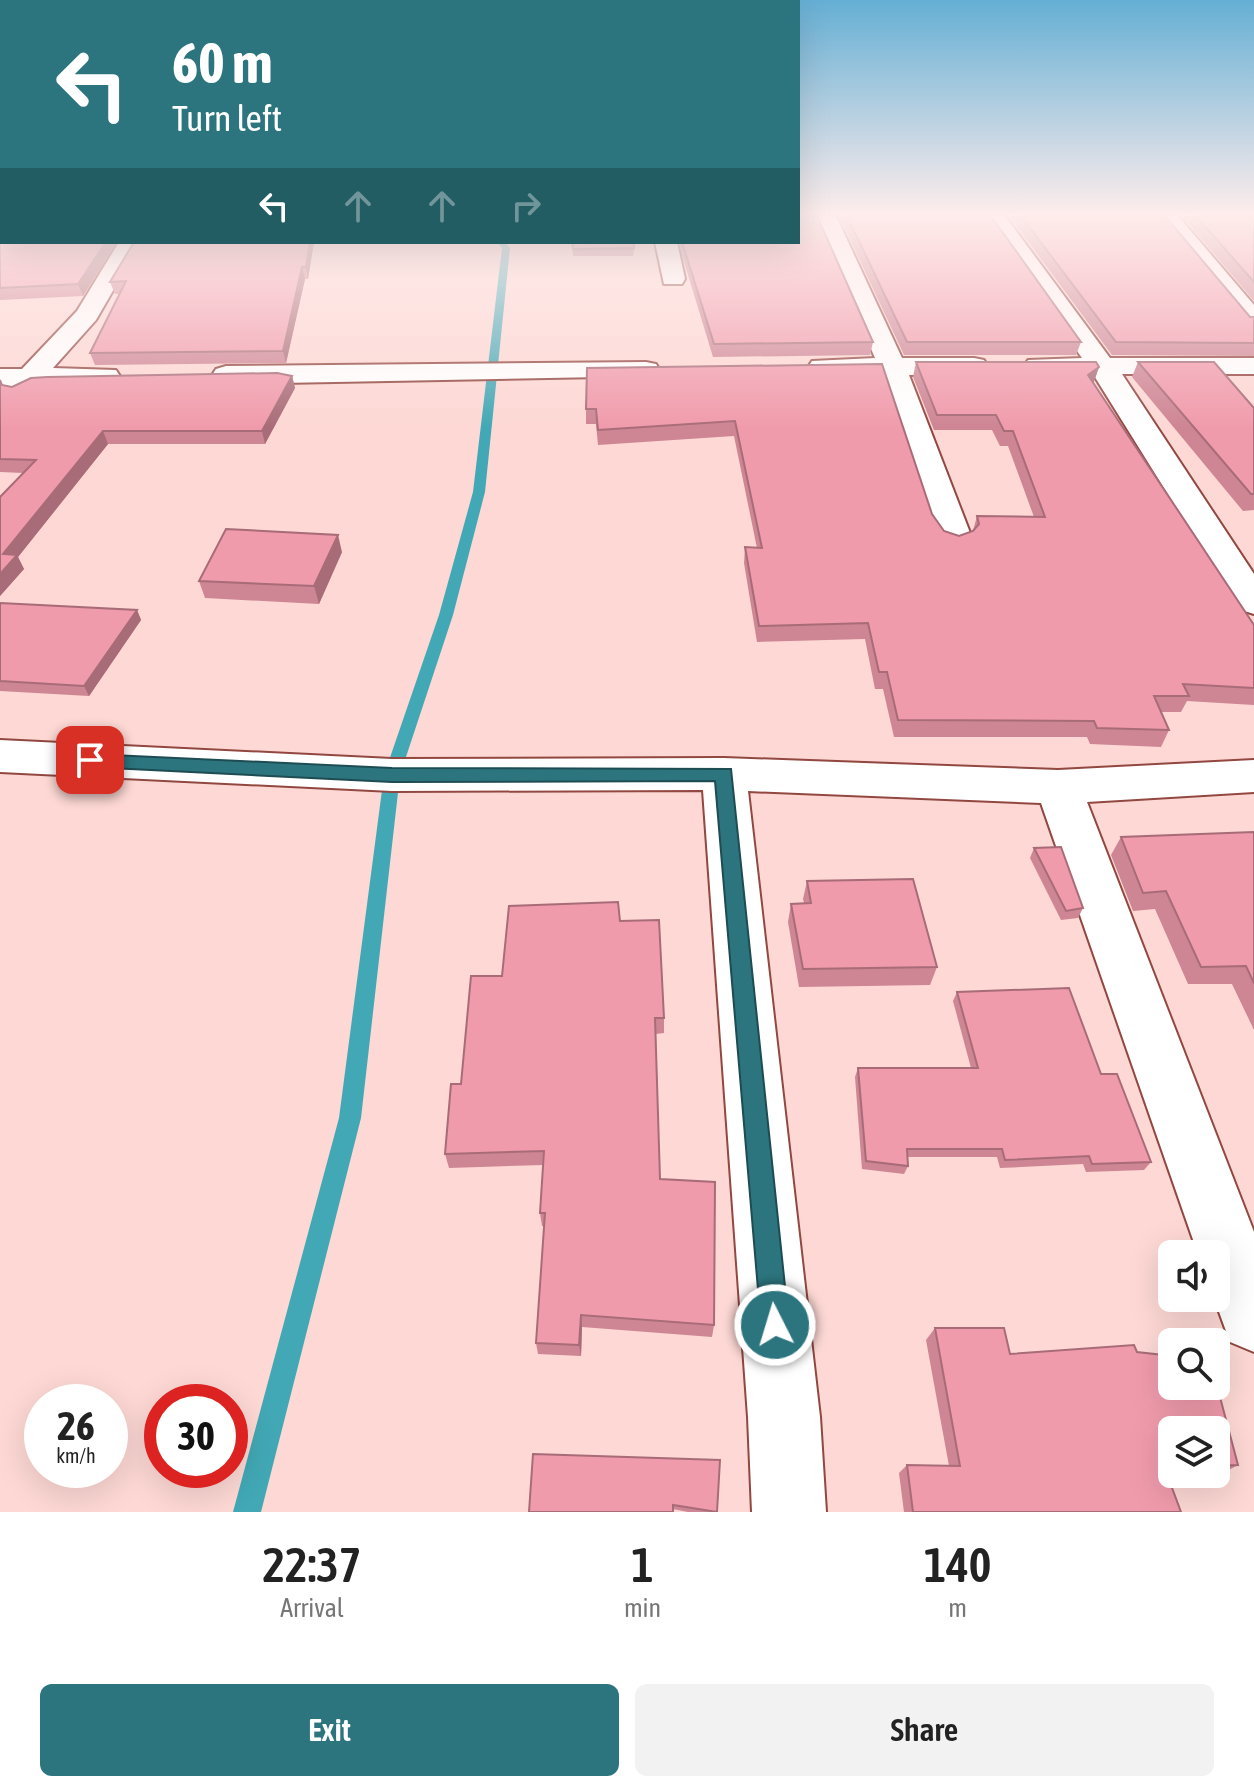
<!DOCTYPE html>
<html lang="en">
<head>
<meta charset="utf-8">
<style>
	body { margin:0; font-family:"Asap Condensed",sans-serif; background:#f2f2f2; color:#222; height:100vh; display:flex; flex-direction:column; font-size:30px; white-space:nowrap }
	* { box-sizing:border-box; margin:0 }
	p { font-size:26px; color:#767676 }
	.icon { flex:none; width:44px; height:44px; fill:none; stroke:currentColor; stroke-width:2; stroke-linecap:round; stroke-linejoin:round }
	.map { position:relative; height:1512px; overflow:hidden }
	.side { display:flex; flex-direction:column; background:#fff; flex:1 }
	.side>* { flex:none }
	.guide { position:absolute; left:0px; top:0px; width:800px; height:244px; box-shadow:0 8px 32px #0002; background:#2c757e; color:#fff; overflow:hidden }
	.buttons { position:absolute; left:1158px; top:1240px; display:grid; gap:16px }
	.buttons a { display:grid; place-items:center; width:72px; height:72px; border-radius:12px; background:#fff; box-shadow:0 8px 32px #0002; font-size:40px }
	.speed { position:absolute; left:24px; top:1384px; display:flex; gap:16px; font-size:40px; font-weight:700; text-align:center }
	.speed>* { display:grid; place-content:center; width:104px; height:104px; border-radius:50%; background:#fff; box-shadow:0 8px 32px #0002; line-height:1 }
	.speed small { font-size:20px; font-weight:400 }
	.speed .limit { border:12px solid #d22; background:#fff; color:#111 }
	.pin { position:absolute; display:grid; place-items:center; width:68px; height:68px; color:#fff; margin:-34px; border-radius:16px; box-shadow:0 4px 12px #0006 }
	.me { position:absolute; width:88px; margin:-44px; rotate:355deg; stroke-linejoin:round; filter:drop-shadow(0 0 6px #0008) }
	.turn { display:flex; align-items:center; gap:28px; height:168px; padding:0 40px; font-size:36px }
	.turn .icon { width:104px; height:104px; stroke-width:2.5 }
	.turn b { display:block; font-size:56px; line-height:68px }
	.lanes { display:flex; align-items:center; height:76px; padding:0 40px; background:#0003; justify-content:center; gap:40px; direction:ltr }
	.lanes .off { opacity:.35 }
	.eta { display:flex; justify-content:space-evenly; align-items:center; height:136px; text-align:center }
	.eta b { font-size:48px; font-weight:600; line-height:56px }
	.action { display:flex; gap:16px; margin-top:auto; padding:16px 40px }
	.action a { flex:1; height:92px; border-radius:12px; background:#2c757e; color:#fff; font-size:32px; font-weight:600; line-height:92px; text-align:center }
	.action a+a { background:#f2f2f2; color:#222 }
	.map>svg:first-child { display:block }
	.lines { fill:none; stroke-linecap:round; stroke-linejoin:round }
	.stream { fill:#42a8b5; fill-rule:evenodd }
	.minor-casing { stroke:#924740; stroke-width:4 }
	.minor { fill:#fff; fill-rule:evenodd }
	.wall { fill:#ce8594 }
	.shaded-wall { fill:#a86c78 }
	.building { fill:#f09bac; stroke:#a86c78; stroke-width:2 }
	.route { fill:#2c757e; stroke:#1d4c52; stroke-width:2 }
</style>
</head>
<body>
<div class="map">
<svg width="1254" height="1512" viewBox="0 0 1254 1512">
	<rect width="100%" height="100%" fill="#fdd8d4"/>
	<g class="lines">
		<polygon class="stream" points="497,242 505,242 510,248 485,492 453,615 400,775 361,1118 261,1512 233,1512 339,1118 384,775 439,615 473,492 502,248"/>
		<defs>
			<g id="minor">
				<polygon points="814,216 836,216 902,358 974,358 984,360 988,366 984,372 974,374 909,375 972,538 966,545 954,549 942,545 936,538 881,375 812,373 808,367 812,361 875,358"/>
				<polygon points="983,216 1005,216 1110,358 1254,358 1254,374 1122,374 1254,574 1254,614 1241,610 1235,602 1093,374 1028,372 1024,366 1028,360 1082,358"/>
				<polygon points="1155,216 1178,216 1254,305 1254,329 1245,327"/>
				<path d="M119 242H141L96 320 53 368 116 370 120 376 116 382 38 386C28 396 22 399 9 395L5 389 6 386 0 387V369H22L77 311Z"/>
				<polygon points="655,242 677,242 685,279 682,284 664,284"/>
				<polygon points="646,362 656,364 660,370 656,376 226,384 216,381 212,375 216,369 226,366"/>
				<polygon points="0,740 392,759 724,758 1058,770 1254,760 1254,792 1087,802 1254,1232 1254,1352 1230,1342 1214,1298 1216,1298 1216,1254 1198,1254 1041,803 748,791 820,1417 826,1512 752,1512 748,1417 703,790 392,791 0,772"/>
			</g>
		</defs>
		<use href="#minor" class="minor-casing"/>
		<use href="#minor" class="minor"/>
	</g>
	<g class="wall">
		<polygon points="839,216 991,216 1081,342 1076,355 904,355"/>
		<polygon points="1009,216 1165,216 1250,317 1254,317 1254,356 1112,355"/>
		<polygon points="1182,216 1254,216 1254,301"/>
		<polygon points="0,228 117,242 83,296 0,300"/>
		<polygon points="314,242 308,279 305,279 286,363 95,365 90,353 120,294 115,294 110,282"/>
		<polygon points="572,242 635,242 633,256 573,256"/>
		<polygon points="678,242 798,242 873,342 870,355 713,357"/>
		<polygon points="916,362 1099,367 1093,383 1254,625 1254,705 1187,701 1181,712 1161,712 1169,730 1161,747 1090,744 1087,737 894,737 883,689 875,689 865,639 757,642 744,563 745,547 757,548 734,436 598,445 596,424 586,424 586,409 882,364 932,514 944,531 959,536 973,531 977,516 1034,517 1008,446 1000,446 992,430 934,430 913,377"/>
		<polygon points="1138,362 1254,408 1254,510 1243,511 1132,377"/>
		<polygon points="292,376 295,388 265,444 108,444 18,557 24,569 0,596 0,497 24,473 0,472 0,380 2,385 12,387"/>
		<polygon points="342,552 319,604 205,598 199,581"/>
		<polygon points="0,603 137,610 141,620 89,696 0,691"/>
		<polygon points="1254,832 1254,1030 1232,984 1188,984 1155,909 1133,911 1111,855 1121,837"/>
		<polygon points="1034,848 1083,908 1078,918 1061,920 1030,858"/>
		<polygon points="807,881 937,967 930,985 799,987 788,922 791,904 804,903 803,899"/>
		<polygon points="620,921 664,1018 664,1033 656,1034 660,1179 714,1325 712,1337 582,1327 581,1356 538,1354 536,1343 544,1226 542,1226 540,1213 543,1165 449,1168 445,1154 461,1084 502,976"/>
		<polygon points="957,992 1101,1074 1151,1162 1144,1170 1086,1172 1083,1164 1000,1168 997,1157 908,1157 908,1166 904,1174 862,1169 855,1077 858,1068 971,1068 953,1001"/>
		<polygon points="935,1328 1004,1328 1010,1354 1134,1345 1137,1352 1172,1356 1172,1386 1216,1386 1216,1382 1238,1465 1221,1474 1216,1474 1216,1430 1172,1430 1172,1474 1214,1474 1168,1477 1181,1512 904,1512 899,1473 907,1465 949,1466 926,1340"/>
		<polygon points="533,1454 717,1512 688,1512 673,1509"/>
	</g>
	<g class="shaded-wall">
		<polygon points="106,242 117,242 83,296 78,284"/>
		<polygon points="310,242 314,242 308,279 306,267"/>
		<polygon points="302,267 305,279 286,363 283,351"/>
		<polygon points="1099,367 1094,382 1083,390 1088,375"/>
		<polygon points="292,376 295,388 265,444 262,431"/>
		<polygon points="103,431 108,444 18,557 24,569 0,596 0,574 3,554"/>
		<polygon points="338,535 342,552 319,604 314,586"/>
		<polygon points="137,610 141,620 89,696 84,686"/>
		<polygon points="581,1315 582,1327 581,1356 579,1345"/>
	</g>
	<g class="building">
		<polygon points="0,216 2,216 2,242 106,242 78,284 0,288"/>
		<polygon points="798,216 817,216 873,342 714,344 682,242 798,242"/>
		<polygon points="847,216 991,216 1081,342 907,342"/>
		<polygon points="1021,216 1165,216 1250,317 1254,317 1254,343 1116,342"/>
		<polygon points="1196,216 1254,216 1254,282"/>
		<polygon points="134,242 310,242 306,267 302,267 283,351 90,353 126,281 110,282"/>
		<polygon points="572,242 634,242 634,248 573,249"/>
		<polygon points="916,362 1096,362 1099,367 1088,375 1254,625 1254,688 1183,684 1189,696 1154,696 1169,730 1097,728 1094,721 898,720 887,672 879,672 868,623 759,626 745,547 762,548 735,421 598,430 596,409 586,409 587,368 882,364 932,514 944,531 959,536 973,531 979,524 977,516 1045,517 1013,431 1004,431 996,415 937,415"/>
		<polygon points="1138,362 1214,362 1254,408 1254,494 1251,494"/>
		<polygon points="277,373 292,376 262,431 103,431 3,554 17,555 0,574 0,497 36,460 0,459 0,380 2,385 12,387 31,378 47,377"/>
		<polygon points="226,529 338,535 314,586 199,581"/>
		<polygon points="0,603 137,610 84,686 0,681"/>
		<polygon points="1254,832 1254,983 1246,966 1201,967 1166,891 1143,893 1121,837"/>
		<polygon points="1061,847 1083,908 1066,911 1034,848"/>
		<polygon points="913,879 937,967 803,969 791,904 811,903 807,881"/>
		<polygon points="618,902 620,921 659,920 664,1018 655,1018 660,1179 715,1182 714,1325 581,1315 579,1345 536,1343 545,1213 540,1213 544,1151 445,1154 451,1084 461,1084 471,976 502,976 509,906"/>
		<polygon points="1069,988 1101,1074 1117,1074 1151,1162 1092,1164 1089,1156 1005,1160 1002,1149 907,1149 908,1166 866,1161 858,1068 978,1068 957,992"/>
		<polygon points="935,1328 1004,1328 1010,1354 1134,1345 1137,1352 1172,1356 1172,1386 1216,1386 1216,1382 1238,1465 1216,1466 1216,1430 1172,1430 1172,1469 1165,1469 1181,1512 913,1512 907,1465 960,1466"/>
		<polygon points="533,1454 720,1460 717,1512 673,1505 673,1512 529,1512"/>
	</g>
	<linearGradient id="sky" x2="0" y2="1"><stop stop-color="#65afd4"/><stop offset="0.5" stop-color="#feedec"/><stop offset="1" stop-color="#feedec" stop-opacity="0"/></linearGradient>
	<rect width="1254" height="428" fill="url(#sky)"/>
	<polygon class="route" points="90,754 392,768 731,769 789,1325 785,1335 775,1339 766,1335 761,1325 715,781 392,782 90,767 81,760"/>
</svg>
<div class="buttons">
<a><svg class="icon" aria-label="sound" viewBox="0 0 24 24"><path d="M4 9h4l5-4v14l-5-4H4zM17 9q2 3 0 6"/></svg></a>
<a><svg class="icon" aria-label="search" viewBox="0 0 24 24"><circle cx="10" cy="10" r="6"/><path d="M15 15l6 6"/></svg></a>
<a><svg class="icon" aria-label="layers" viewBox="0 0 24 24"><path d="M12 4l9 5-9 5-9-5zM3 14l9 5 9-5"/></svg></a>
</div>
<div class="speed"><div>26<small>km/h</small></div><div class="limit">30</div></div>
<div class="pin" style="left:90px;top:760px;background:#d93025"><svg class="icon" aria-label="arrive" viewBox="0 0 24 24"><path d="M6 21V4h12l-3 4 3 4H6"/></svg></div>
<svg class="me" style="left:775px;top:1325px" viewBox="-20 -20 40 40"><circle r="17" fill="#2c757e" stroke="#fff" stroke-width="3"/><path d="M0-11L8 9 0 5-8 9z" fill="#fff"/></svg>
<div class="guide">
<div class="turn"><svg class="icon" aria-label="left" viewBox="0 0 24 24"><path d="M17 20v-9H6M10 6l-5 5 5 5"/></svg><div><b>60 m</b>Turn left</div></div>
<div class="lanes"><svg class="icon" aria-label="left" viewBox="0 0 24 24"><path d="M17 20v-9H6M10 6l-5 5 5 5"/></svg><svg class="icon off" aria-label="ahead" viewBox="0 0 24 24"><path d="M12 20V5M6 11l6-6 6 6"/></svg><svg class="icon off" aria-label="ahead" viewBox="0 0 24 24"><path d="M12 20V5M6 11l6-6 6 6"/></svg><svg class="icon off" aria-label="right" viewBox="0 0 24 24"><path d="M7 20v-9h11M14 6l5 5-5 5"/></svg></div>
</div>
</div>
<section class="side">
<div class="eta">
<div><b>22:37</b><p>Arrival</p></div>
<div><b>1</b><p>min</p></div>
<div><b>140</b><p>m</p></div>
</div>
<div class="action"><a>Exit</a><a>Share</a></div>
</section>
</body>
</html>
